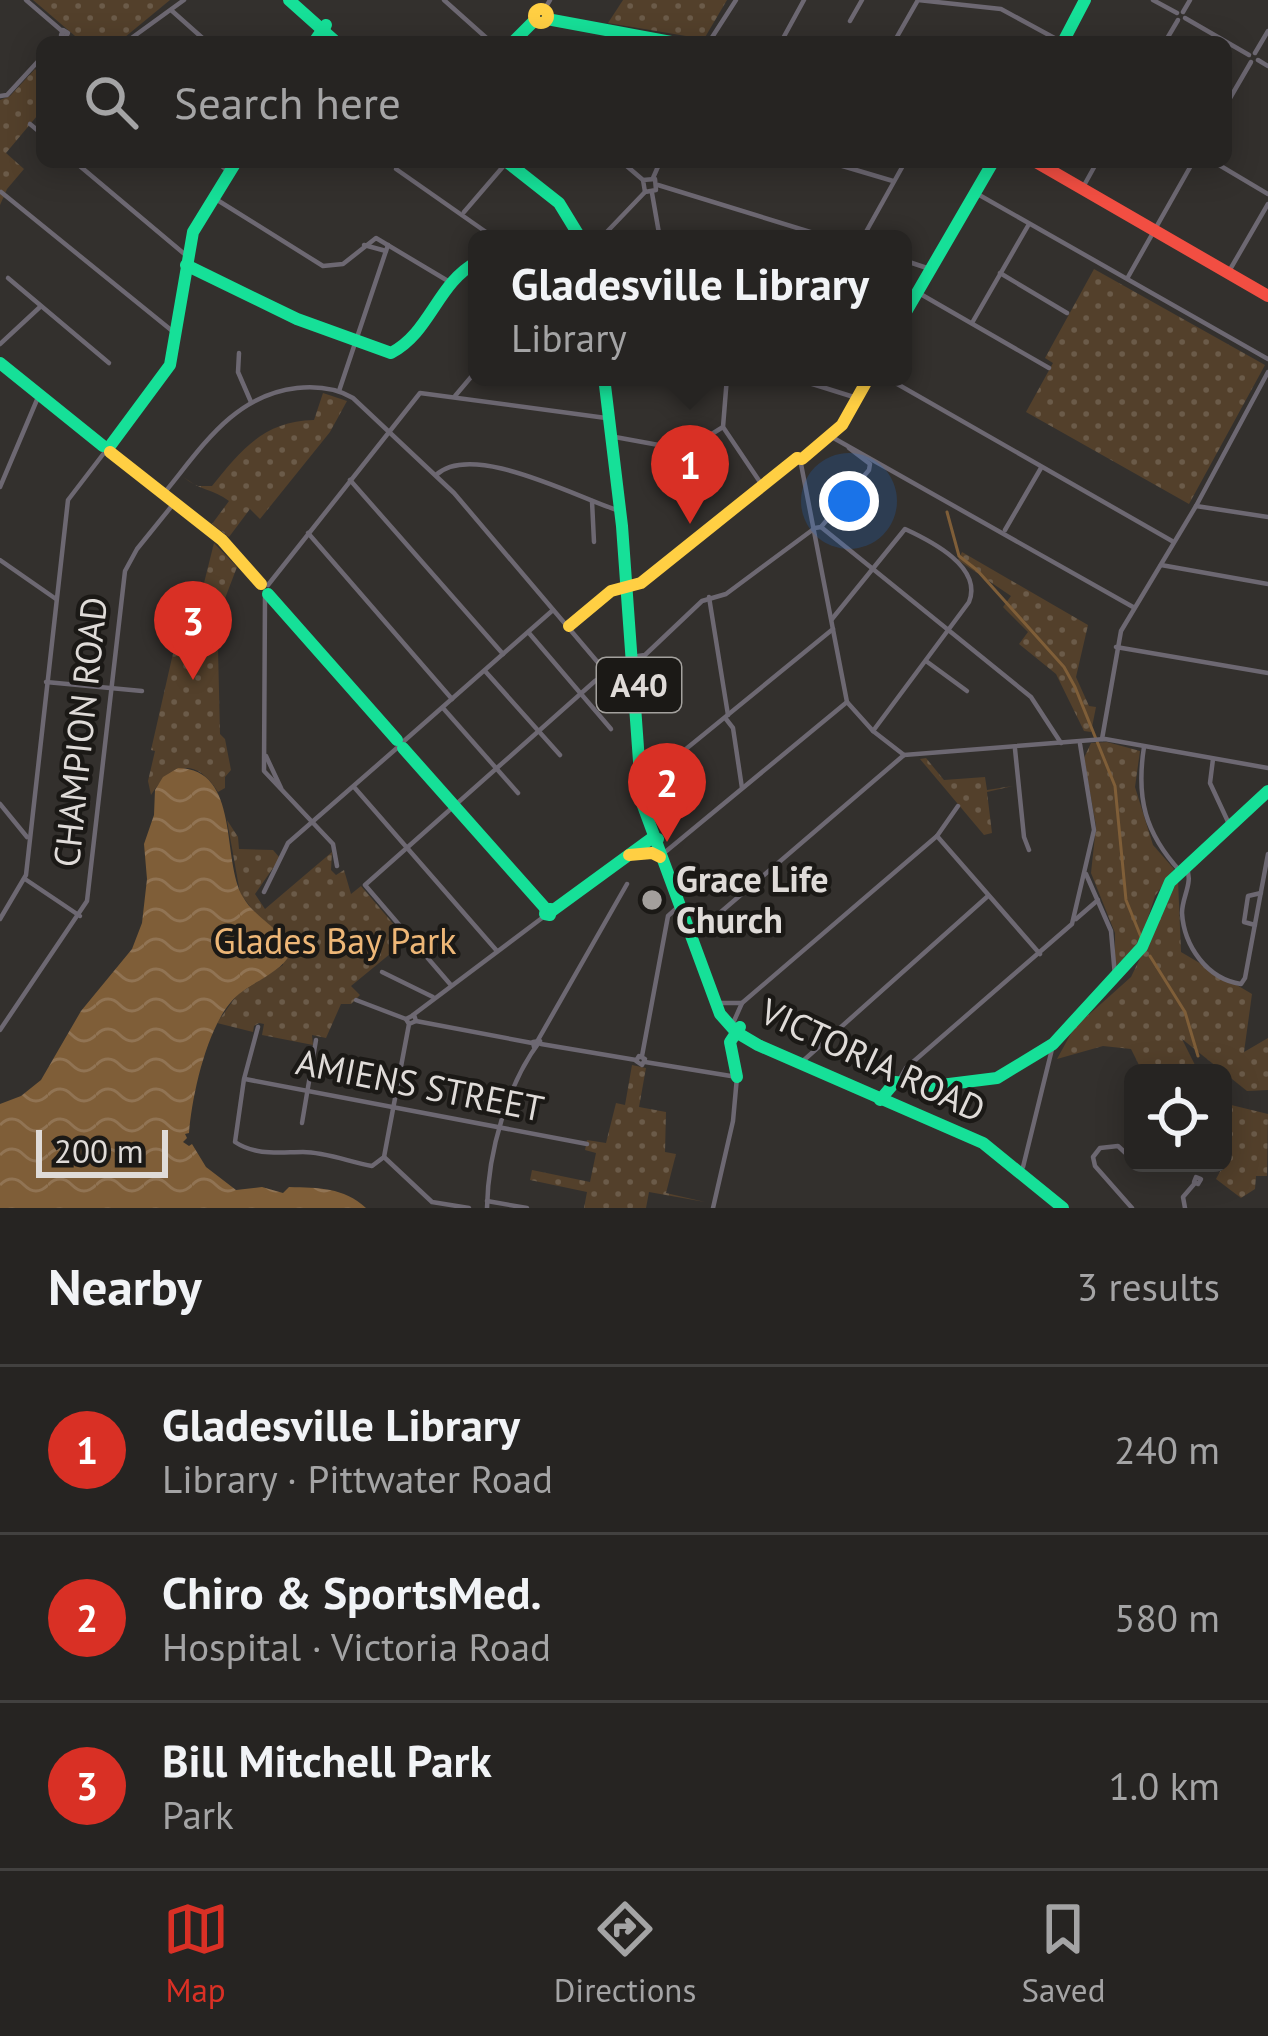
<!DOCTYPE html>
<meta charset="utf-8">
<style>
body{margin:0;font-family:"PT Sans",sans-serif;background:#2e2c2a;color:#f1f3f6}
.controls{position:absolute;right:36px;bottom:36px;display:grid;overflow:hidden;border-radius:18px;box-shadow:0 6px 30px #0003}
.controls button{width:108px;height:108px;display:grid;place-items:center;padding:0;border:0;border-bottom:3px solid #424140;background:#262422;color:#f1f3f6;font:60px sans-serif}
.scale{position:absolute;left:36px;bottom:30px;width:132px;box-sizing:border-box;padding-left:12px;border:6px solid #dfdbd8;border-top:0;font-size:33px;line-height:42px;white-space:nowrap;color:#dfdbd8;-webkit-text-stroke:9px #1b1916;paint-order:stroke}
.you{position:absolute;left:849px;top:501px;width:42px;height:42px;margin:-30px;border:9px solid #fff;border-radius:50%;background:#1a73e8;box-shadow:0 0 0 18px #1a73e833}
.badge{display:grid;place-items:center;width:78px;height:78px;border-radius:50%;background:#d93025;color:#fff;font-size:39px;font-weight:700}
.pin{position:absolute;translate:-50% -99px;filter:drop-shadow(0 3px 6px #0008)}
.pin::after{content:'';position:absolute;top:63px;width:42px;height:36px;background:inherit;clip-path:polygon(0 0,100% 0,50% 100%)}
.popup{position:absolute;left:468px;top:230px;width:444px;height:156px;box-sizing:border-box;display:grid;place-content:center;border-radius:18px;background:#262422;filter:drop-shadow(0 3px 9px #0005);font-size:39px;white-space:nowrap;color:#a4a4a5}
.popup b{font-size:45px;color:#f1f3f6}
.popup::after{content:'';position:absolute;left:50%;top:100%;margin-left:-24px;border:24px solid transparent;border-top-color:#262422}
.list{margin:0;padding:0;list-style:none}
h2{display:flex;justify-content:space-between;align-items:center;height:156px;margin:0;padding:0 48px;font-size:51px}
h2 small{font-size:39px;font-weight:400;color:#a4a4a5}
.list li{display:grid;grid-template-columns:78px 1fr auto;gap:36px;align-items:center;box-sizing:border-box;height:168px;padding:0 48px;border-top:3px solid #424140}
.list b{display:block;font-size:45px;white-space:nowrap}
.list p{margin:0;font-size:39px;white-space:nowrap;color:#a4a4a5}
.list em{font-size:39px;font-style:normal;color:#a4a4a5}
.icon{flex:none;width:66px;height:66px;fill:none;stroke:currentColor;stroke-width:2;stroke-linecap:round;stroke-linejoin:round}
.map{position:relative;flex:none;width:1268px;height:1208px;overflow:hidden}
.search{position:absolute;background:#262422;box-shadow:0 6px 30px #0003;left:36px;right:36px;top:36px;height:132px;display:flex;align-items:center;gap:30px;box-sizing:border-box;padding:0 42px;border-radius:18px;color:#a4a4a5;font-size:45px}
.sheet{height:660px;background:#262422}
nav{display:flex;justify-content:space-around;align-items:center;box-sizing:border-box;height:168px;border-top:3px solid #424140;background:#262422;font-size:33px;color:#a4a4a5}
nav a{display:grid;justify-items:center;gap:6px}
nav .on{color:#d93025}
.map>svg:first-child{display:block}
.park{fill:url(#park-dots)}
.water{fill:url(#water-waves)}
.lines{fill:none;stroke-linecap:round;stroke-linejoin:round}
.stream{stroke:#7f5e38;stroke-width:3}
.street{stroke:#6d6872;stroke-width:4.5}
.fast{stroke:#16e098;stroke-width:12}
.slow{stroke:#ffcf43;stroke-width:12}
.jam{stroke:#f24e42;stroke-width:12}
.poi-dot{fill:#a39f9c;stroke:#1b1916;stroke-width:4.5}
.labels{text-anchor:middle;stroke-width:9;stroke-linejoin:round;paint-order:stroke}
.shield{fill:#1b1916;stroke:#a4a19e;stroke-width:3}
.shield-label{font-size:33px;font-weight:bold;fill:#dfdbd8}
.street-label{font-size:36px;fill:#dfdbd8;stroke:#1b1916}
.poi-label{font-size:36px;font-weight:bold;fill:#dfdbd8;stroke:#1b1916;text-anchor:start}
.park-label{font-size:36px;fill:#eeb777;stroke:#1b1916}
</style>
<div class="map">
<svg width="1268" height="1208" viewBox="0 0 1268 1208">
<defs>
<pattern id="park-dots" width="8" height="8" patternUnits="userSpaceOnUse" patternTransform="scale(3)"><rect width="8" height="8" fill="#53402b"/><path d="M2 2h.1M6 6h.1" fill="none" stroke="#6b5b49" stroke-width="1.8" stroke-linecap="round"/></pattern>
<pattern id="water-waves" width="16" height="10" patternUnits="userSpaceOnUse" patternTransform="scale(3)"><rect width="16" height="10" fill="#7f5e38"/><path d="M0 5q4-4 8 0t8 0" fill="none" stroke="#917454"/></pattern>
</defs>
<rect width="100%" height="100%" fill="#33302d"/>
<g class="park">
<polygon points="33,0 170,0 119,42 82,42"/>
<polygon points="623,0 727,0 704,39 608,23"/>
<polygon points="35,69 42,75 42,110 6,153 24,169 7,189 0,205 0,100 10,96"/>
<polygon points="1094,269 1265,365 1189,504 1026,412 1053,363 1045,358"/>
<path d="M323,393L347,401L330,432L260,519L250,509L229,537L212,524L229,501C213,489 199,490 183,477L197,486H212C241,450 264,421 314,420Z"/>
<path d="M214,543L237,567L224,601H219L208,613L206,621L218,649L220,734L225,739L231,770L225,777V788L218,792C194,754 169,766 151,795L148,781L155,751L151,750L174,649L197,611Z"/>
<polygon points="962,552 1088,625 1076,677 1089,706 1096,707 1091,732 1084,731 1056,674 1019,644 1028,632 1003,607 1011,596 958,560"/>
<polygon points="1107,742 1140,751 1135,787 1153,845 1174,869 1155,896 1140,942 1115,967 1115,933 1091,873 1096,826 1084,758 1091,743"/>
<polygon points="926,758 944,780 985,777 987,790 1013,786 987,792 992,833 984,835 920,759"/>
<polygon points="227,820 238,837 239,849 273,850 280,858 255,894 265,909 332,852 331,870 336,875 344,870 351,894 361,886 407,940 351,986 360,995 351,1004 341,1004 326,1038 312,1035 313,1045 262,1035 264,1024 259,1023 254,1026 253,1032 217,1023 237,995 283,965 285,939 255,913 240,893"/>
<polygon points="1178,880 1181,952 1252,994 1244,1052 1268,1038 1268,1090 1247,1091 1182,1039 1199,1073 1143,1073 1131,1049 1103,1046 1057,1059 1074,1028 1131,977"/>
<polygon points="632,1065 646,1068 639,1107 666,1112 665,1152 676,1154 666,1193 705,1202 649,1192 646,1208 584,1208 587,1192 530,1180 532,1170 590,1182 596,1153 585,1150 587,1140 606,1143 616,1103 625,1105"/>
<polygon points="1223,1103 1268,1114 1267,1176 1256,1176 1255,1189 1241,1198 1216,1179 1223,1166"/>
</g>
<path class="water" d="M178,768C241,769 221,860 243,897C255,919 285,929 290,954C281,972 255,981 239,994C208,1019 192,1095 189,1133L185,1134L187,1138L183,1142L189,1146L192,1144L206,1167L236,1190L262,1187L283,1193L289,1187C319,1188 343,1187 366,1208H0V1104L21,1096L41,1080L81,1011L132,949L142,923L147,879L144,844L154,815L155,790L163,777Z"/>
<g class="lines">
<g class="stream">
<polyline points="947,512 959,556 977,570 1064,667 1075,687 1115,786 1126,900 1141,937"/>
<polyline points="1150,956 1185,1012 1198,1056"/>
</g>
<g class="street">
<polyline points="26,0 62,31"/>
<polyline points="444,0 491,42"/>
<polyline points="918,0 1001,9 1060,41"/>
<polyline points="1153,0 1177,13"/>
<polyline points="171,10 207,42"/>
<polyline points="544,10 550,0"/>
<polyline points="1183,12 1190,0"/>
<polyline points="1185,18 1249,55"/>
<polyline points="850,21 862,0"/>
<polygon points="63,30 68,33 66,37 61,35"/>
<polyline points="126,42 184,0"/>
<polyline points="709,42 736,0"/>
<polyline points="781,42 804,0"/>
<polyline points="894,42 918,0"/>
<polyline points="1165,42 1178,20"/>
<polyline points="1255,53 1268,31"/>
<polyline points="1258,60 1268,66"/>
<polyline points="0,96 7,95 42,57"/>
<polyline points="1226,105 1251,62"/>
<polyline points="30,124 42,134"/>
<polyline points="75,162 188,257"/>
<polyline points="217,162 229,172"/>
<polyline points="622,162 643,180 645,192 656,190 655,179 643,180"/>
<polyline points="829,162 893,181"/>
<polyline points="1214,162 1268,194"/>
<polyline points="396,169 496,239"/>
<polyline points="653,178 660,162"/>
<polyline points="658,185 833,239"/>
<polyline points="1082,189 1097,162"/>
<polyline points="1,192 176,334"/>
<polyline points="974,192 1268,359"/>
<polyline points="652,193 660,239"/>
<polyline points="214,198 323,266 343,264 376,238 448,281"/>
<polyline points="464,212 507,162"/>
<polyline points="600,239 645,192"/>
<polyline points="862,239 905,162"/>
<polyline points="364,245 386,251"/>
<polyline points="903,260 930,269"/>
<polyline points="1000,273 1067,313"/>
<polyline points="1228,273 1268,204"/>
<polyline points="1128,277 1193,162"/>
<polyline points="8,278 109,363"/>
<polyline points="917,292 1049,368"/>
<polyline points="972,323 1029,224"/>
<polyline points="0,344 40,307"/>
<polyline points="239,353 238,372 251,402"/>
<polyline points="727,377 723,427 762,485"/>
<polyline points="790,377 857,398"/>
<polyline points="885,377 1172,541"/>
<polyline points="339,391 388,245"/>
<polyline points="455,396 477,370"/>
<polyline points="830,436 1133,607"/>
<polyline points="615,437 686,450 723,427"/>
<polyline points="801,464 847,702 873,731 904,755"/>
<path d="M436,475C472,441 576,497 617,510"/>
<polyline points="350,480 503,654"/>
<polyline points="0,487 39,395"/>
<path d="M165,492C202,447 234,395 297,388C317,386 336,388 353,398L454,493L606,672"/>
<polyline points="592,501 594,542"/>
<polyline points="1196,506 1268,517"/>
<polyline points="821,527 1031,697 1061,743"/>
<polyline points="1005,530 1041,468"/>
<polyline points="308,533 452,699"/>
<polyline points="0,560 56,599"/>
<polyline points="1161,565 1268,584"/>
<polyline points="268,585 420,393 606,418"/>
<polyline points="265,595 264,771 333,844 337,866"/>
<polyline points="709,597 728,715"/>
<path d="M832,619L905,529C931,541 983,567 969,602L873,731"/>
<polyline points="529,633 611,729"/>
<polyline points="1116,647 1268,673"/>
<polyline points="638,656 645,655 702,601 726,594 815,528 821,527 869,470 870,464 849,448"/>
<polyline points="926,661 967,691"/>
<polyline points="485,671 560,755"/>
<polyline points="46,682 142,691"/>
<polyline points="443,708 518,793"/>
<polyline points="726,719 733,728 742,788"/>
<polyline points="1102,739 1121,631 1196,506 1268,372"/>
<polyline points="404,741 553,610"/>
<path d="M1144,747C1136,798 1145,833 1180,871"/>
<polyline points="1015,749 1024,837 1029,850"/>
<polyline points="266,756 281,788"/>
<polyline points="1213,759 1210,783 1230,826"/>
<polyline points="643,784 833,629"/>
<polyline points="354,787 497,951"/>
<polyline points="0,804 27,837"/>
<polyline points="937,836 1040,954"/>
<polyline points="664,853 847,702"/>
<path d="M1186,866C1194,883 1182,896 1182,913C1184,946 1207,979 1241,984L1245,978L1268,854"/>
<polyline points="1086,874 1111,931 1115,976"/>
<polyline points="25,879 80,916"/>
<polyline points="264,892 288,843 397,748"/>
<polyline points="0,919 26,875 68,500 104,453"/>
<polyline points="1076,919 1098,900"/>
<polyline points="1255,925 1244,922 1248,896 1261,893"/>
<polyline points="694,935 904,755 1105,739 1268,768"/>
<polyline points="382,972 433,997"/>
<polyline points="450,984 365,885 595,681 617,668 632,669"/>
<polyline points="356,1000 406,1019"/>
<polyline points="721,1003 742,1003"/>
<polyline points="413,1015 546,915"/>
<polyline points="416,1021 532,1043"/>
<polyline points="734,1021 742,1003 937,836 958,806"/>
<path d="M258,1027L244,1079L235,1142C256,1156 280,1152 303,1152C325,1152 350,1162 372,1166L384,1157L409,1024L416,1021L414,1015L406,1019L409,1024"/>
<polyline points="0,1030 87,901 125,571 137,549 175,502"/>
<polyline points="538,1040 627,884"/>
<polyline points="541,1044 636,1060"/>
<polygon points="639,1056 645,1059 642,1065 636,1061"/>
<polyline points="642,1056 668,916 678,907"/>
<polyline points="804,1060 988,896"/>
<polyline points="645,1062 737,1077 733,1121 713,1208"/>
<polyline points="245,1079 587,1144"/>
<polyline points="898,1082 906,1068 1072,924 1094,830 1080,744"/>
<polyline points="302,1123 316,1040"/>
<polyline points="384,1157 432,1202 469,1208"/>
<polyline points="1023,1167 1053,1045"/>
<polygon points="1196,1177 1201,1179 1198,1184 1194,1182"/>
<polyline points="487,1201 527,1208"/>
<path d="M487,1208C488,1151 508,1083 540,1041L533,1042L534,1047"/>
<polyline points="1132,1208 1095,1166 1093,1157 1100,1148 1118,1146 1133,1160"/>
<polyline points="1185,1208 1183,1197 1195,1183"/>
</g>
<g class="fast">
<polyline points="289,0 336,42"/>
<polyline points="547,19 671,42"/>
<polyline points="314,42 326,25"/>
<polyline points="513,42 535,20"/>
<polyline points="1063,42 1085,0"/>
<polyline points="507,162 559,203 581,239"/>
<path d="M186,265L297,319L391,353C431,332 437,283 477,262"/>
<polyline points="903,317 993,162"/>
<polyline points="0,363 103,446"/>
<polyline points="604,377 622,526 642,803 720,1014 736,1032 758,1045 983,1143 1063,1208"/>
<polyline points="110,446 170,365 193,232 236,162"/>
<polyline points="268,594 397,740"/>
<polyline points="403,748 546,909"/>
<polygon points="546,909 551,909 550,915 545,914"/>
<polyline points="552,911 652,838 658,839"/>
<polyline points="737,1077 730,1042 740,1027"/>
<polyline points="880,1100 895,1082 933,1086 997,1078 1053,1044 1142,947 1170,882 1268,791"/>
</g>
<g class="slow">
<circle cx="541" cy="16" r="7"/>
<polyline points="110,452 222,540 261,584"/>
<polyline points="569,626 611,591 641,583 797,458 802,459 842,425 869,377"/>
<polyline points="629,855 652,853 660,857"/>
</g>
<polyline class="jam" points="1036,162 1268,296"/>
</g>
<circle class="poi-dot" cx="652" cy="900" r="12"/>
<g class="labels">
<rect class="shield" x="597" y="658" width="84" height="54" rx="9"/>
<g class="shield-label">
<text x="639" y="697">A40</text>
</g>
<g class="street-label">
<text transform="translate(80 732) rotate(-84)" y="13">CHAMPION ROAD</text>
<text transform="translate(873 1060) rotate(25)" y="13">VICTORIA ROAD</text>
<text transform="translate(420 1085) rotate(11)" y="13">AMIENS STREET</text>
</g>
<g class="poi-label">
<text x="676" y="892">Grace Life<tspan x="676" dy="41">Church</tspan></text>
</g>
<g class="park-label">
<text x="335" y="954">Glades Bay Park</text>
</g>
</g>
</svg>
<div class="controls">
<button><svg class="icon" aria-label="locate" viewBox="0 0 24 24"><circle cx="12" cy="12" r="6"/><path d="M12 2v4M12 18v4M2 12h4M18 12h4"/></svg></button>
</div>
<div class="scale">200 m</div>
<div class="you"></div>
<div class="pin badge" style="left:690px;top:524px">1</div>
<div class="popup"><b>Gladesville Library</b>Library</div>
<div class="pin badge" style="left:667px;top:842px">2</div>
<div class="pin badge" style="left:193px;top:680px">3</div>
<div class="search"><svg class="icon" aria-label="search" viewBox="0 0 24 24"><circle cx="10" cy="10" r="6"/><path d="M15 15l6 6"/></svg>Search here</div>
</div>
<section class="sheet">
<h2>Nearby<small>3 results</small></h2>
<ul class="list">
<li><span class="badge">1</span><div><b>Gladesville Library</b><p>Library · Pittwater Road</p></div><em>240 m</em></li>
<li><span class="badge">2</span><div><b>Chiro &amp; SportsMed.</b><p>Hospital · Victoria Road</p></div><em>580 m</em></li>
<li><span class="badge">3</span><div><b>Bill Mitchell Park</b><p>Park</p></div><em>1.0 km</em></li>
</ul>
</section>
<nav>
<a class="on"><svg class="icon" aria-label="map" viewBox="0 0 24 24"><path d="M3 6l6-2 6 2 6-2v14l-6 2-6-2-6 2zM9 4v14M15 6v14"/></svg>Map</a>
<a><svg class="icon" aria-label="directions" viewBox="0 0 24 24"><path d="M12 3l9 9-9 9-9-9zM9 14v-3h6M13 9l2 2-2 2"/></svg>Directions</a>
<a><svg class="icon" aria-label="saved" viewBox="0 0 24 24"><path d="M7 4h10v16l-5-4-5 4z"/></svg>Saved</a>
</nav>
